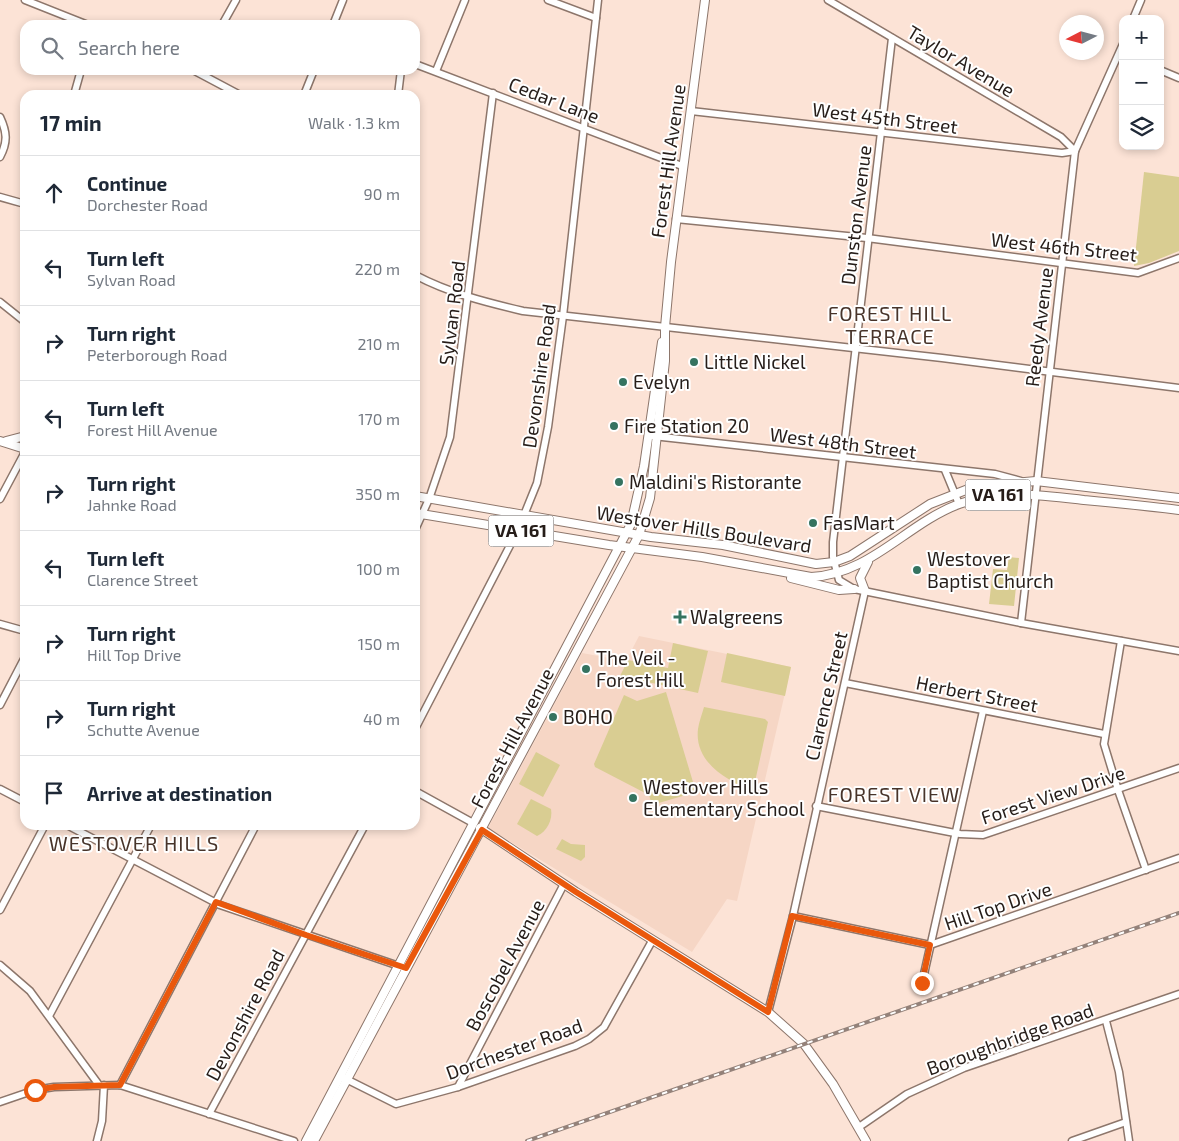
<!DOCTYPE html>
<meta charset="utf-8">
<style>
body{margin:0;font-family:"Exo 2",sans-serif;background:#f6f6f7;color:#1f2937}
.controls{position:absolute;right:15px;top:15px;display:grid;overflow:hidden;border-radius:10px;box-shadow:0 2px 8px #0003}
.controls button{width:45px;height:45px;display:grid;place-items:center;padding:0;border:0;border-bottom:1px solid #e0e1e3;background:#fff;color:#1f2937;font:25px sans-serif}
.compass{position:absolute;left:1059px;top:15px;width:45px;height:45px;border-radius:50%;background:#fff;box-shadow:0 2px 8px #0003;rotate:264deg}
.stop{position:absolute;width:15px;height:15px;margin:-11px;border:4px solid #ea580c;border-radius:50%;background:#fff}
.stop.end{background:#ea580c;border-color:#fff;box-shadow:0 1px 5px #0008}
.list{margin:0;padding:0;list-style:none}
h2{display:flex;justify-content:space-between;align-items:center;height:65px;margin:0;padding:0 20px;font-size:21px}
h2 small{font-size:16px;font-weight:400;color:#747a83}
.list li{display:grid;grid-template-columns:32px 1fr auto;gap:15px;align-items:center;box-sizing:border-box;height:75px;padding:0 20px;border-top:1px solid #e0e1e3}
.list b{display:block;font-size:19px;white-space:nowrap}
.list p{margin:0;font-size:16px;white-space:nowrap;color:#747a83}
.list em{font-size:16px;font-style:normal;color:#747a83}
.icon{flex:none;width:28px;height:28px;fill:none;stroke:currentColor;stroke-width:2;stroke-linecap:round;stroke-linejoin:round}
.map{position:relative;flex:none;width:1179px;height:1141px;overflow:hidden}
.search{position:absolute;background:#fff;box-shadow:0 2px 8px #0003;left:20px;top:20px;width:400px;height:55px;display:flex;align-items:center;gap:12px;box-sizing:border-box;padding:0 18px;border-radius:15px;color:#747a83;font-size:19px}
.panel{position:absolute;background:#fff;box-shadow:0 2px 8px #0003;left:20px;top:90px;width:400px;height:740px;border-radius:15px}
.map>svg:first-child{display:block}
.built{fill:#f6d6c5}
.green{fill:#d9cd92}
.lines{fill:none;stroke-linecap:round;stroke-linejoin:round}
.minor-casing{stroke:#8d766b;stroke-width:9}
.major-casing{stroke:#8d766b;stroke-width:10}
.minor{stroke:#fff;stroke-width:6}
.major{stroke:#fff;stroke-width:8}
.rail-casing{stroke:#94827a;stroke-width:4}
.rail{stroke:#fff;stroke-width:2;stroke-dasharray:5.5;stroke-linecap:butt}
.route{stroke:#ea580c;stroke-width:6}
.poi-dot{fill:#357360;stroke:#fff;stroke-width:2}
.labels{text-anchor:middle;stroke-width:4;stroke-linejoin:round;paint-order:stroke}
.shield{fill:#fff;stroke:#67615e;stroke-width:1}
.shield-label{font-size:18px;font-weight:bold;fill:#261d19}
.street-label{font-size:19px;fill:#261d19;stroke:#fff}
.poi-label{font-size:19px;fill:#261d19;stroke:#fff;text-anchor:start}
.neighbourhood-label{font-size:20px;letter-spacing:1px;fill:#48342a;stroke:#fff}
</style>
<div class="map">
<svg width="1179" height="1141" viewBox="0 0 1179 1141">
<rect width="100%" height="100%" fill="#fce3d6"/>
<polygon class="built" points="639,636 791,667 737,901 727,899 692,952 488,828 582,653 626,661"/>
<g class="green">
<polygon points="1144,172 1179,177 1179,251 1149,263 1134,266"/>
<polygon points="1009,557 1019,558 1014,606 989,604 993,569 1007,570"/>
<polygon points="673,643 708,651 698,693 620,676 628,660 668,668"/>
<polygon points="727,653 791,667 785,696 721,682"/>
<polygon points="666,692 696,792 652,805 649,795 595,767 594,764 624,695 637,701"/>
<path d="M704,707L765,719L768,722L753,791C727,781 694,762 698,729C699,722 702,714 704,707Z"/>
<polygon points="536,752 560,765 543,797 519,784"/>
<path d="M531,799L551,809C553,819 547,832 537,836L517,824Z"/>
<polygon points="562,839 571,844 585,845 585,857 581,861 556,849"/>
</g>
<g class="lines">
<g class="minor-casing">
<g id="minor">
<polyline points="25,0 88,25"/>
<polyline points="548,0 596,18"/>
<polyline points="828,0 1061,137 1075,151"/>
<polyline points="1133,19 1141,0"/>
<polyline points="222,25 236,0"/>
<polyline points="333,25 343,0"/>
<polyline points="892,38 833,542 833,557 839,580 854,589 1021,623 1179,651"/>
<polyline points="415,64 682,166"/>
<polyline points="193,70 240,95"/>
<polyline points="1160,70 1179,78"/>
<polyline points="436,71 465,0"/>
<polyline points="74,95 81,70"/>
<polyline points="304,95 314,70"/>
<polyline points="398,95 401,70"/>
<polyline points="691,111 1062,153 1075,151"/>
<path d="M0,117C7,132 8,142 0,157"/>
<polyline points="0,197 25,204"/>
<polyline points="676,219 867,238 1138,273 1179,258"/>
<path d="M415,275C449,293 485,302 523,311L942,358L1179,388"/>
<polyline points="0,302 25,322"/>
<polyline points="653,436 995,474 1021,481"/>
<polyline points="945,470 959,504"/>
<polyline points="0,499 25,452"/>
<polyline points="415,530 429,499 450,437 493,93"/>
<polyline points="1021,623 1075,151 1123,44"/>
<polyline points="0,624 25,631"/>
<polyline points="1121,641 1104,744 1118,790 1146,870"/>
<polyline points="845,683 1104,734"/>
<polyline points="0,705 25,657"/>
<polyline points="415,729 518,530 537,483 548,427 563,316 598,0"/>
<polyline points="0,789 25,802"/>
<polyline points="415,791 473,823"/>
<polyline points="816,806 960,834 983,835 1179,768"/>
<polyline points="67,825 220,905 402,967"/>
<polyline points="0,910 45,825"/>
<polyline points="793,916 930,945 1179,858"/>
<polyline points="0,965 30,991 99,1085"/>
<polyline points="922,983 983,711"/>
<polyline points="768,1012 793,916 865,591"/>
<polyline points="49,1016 151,825"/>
<polyline points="1106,1021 1119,1072 1129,1141"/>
<polyline points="344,1078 396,1104 458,1087 575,1046 589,1039 604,1027 652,941"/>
<polyline points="120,1085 256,825"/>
<polyline points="458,1087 564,884"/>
<polyline points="0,1102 35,1090 54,1087 120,1085 294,1141"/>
<polyline points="209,1114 365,825"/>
<polyline points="859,1127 907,1094 964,1068 1179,994"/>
<polyline points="97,1141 102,1121 104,1085"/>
<polyline points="1072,1141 1126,1122"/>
</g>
</g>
<g class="major-casing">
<g id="major">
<polyline points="0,441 25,449"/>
<polyline points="6,441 25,436"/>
<polyline points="415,496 651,537 723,545 816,564 834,562 850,556 930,504 976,486 1036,481 1179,498"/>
<path d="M415,513L609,545L702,557L811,577C871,574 906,524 959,504C1000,489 1042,495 1084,500C1116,503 1147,506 1179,510"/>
<polyline points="791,578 839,590 854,589"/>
<polyline points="865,591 860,578 868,562"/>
<polyline points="480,828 576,892 768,1012 804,1044 833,1084 866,1141"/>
<polyline points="306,1141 631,524 644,466 662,342"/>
<polyline points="314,1141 639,535 650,498 665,361 665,327 671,262 705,0"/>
</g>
</g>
<use href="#minor" class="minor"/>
<use href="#major" class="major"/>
<g class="rail-casing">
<polyline id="rail" points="527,1141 1179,913"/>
</g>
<use href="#rail" class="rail"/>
</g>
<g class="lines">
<polyline class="route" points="35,1090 54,1087 120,1085 216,902 306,935 406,968 482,830 576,892 768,1012 792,916 930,945 922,983"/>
</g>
<g class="poi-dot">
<circle cx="694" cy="362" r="5"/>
<circle cx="623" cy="382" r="5"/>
<circle cx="614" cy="426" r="5"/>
<circle cx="619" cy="482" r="5"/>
<circle cx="813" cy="523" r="5"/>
<circle cx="917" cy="570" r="5"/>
<path d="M677.5 609.5h5v5h5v5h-5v5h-5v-5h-5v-5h5z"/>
<circle cx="586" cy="669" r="5"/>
<circle cx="553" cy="717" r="5"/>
<circle cx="633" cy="798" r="5"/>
</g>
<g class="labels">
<g class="shield">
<rect x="965.5" y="479.5" width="65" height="31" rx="4"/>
<rect x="488.5" y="515.5" width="65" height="31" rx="4"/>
</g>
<g class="shield-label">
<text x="998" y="501">VA 161</text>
<text x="521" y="537">VA 161</text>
</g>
<g class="street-label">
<text transform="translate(961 61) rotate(31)" y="7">Taylor Avenue</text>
<text transform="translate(554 100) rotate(21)" y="7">Cedar Lane</text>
<text transform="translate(885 118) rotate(7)" y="7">West 45th Street</text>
<text transform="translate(668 161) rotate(-82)" y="7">Forest Hill Avenue</text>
<text transform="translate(856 215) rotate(-83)" y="7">Dunston Avenue</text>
<text transform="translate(1064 247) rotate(6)" y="7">West 46th Street</text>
<text transform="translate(452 313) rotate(-83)" y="7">Sylvan Road</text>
<text transform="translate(1039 327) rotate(-83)" y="7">Reedy Avenue</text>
<text transform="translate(539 376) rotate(-82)" y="7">Devonshire Road</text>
<text transform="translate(843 443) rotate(7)" y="7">West 48th Street</text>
<text transform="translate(704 529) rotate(9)" y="7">Westover Hills Boulevard</text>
<text transform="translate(977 694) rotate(11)" y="7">Herbert Street</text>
<text transform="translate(826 696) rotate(-77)" y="7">Clarence Street</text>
<text transform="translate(512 738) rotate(-62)" y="7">Forest Hill Avenue</text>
<text transform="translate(1053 795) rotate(-18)" y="7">Forest View Drive</text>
<text transform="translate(998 906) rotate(-19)" y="7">Hill Top Drive</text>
<text transform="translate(505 965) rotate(-62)" y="7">Boscobel Avenue</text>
<text transform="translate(245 1015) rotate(-62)" y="7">Devonshire Road</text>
<text transform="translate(1010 1039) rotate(-20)" y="7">Boroughbridge Road</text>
<text transform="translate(514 1049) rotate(-20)" y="7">Dorchester Road</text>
</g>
<g class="poi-label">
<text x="704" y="369">Little Nickel</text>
<text x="633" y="389">Evelyn</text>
<text x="624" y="433">Fire Station 20</text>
<text x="629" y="489">Maldini's Ristorante</text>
<text x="823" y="530">FasMart</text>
<text x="927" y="566">Westover<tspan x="927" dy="22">Baptist Church</tspan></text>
<text x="690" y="624">Walgreens</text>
<text x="596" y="665">The Veil -<tspan x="596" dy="22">Forest Hill</tspan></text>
<text x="563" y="724">BOHO</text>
<text x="643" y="794">Westover Hills<tspan x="643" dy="22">Elementary School</tspan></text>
</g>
<g class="neighbourhood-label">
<text x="890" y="321">FOREST HILL<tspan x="890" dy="23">TERRACE</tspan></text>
<text x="894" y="802">FOREST VIEW</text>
<text x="134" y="851">WESTOVER HILLS</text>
</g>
</g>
</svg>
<div class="controls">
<button>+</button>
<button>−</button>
<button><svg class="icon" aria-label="layers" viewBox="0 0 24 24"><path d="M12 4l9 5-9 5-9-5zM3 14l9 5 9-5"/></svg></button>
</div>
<svg class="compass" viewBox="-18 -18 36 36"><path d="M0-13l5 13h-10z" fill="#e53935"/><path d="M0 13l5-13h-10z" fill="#747a83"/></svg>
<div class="stop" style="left:35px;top:1090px"></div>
<div class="stop end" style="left:922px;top:983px"></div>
<div class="search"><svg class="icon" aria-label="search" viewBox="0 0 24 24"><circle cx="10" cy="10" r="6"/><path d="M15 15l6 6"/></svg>Search here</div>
<section class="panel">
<h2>17 min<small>Walk · 1.3 km</small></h2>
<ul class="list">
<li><svg class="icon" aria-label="ahead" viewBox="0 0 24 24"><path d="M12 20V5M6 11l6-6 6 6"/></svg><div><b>Continue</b><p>Dorchester Road</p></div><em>90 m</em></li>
<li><svg class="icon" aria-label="left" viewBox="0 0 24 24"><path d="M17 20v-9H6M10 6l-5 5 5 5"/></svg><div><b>Turn left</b><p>Sylvan Road</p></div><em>220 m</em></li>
<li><svg class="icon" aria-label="right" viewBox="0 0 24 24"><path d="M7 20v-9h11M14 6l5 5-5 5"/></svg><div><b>Turn right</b><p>Peterborough Road</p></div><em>210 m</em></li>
<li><svg class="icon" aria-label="left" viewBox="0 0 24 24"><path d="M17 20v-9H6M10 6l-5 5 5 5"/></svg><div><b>Turn left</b><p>Forest Hill Avenue</p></div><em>170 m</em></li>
<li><svg class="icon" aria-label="right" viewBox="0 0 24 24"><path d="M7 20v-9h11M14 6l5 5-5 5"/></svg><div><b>Turn right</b><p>Jahnke Road</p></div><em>350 m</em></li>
<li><svg class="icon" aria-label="left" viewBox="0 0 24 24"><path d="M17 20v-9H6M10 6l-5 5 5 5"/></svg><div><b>Turn left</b><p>Clarence Street</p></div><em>100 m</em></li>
<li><svg class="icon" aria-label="right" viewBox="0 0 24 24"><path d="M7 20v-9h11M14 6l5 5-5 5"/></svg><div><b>Turn right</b><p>Hill Top Drive</p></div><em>150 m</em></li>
<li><svg class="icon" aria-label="right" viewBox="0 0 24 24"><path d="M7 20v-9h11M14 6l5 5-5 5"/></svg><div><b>Turn right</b><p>Schutte Avenue</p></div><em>40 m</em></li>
<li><svg class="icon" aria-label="arrive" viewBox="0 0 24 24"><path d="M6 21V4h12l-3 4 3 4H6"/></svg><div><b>Arrive at destination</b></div></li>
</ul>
</section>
</div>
